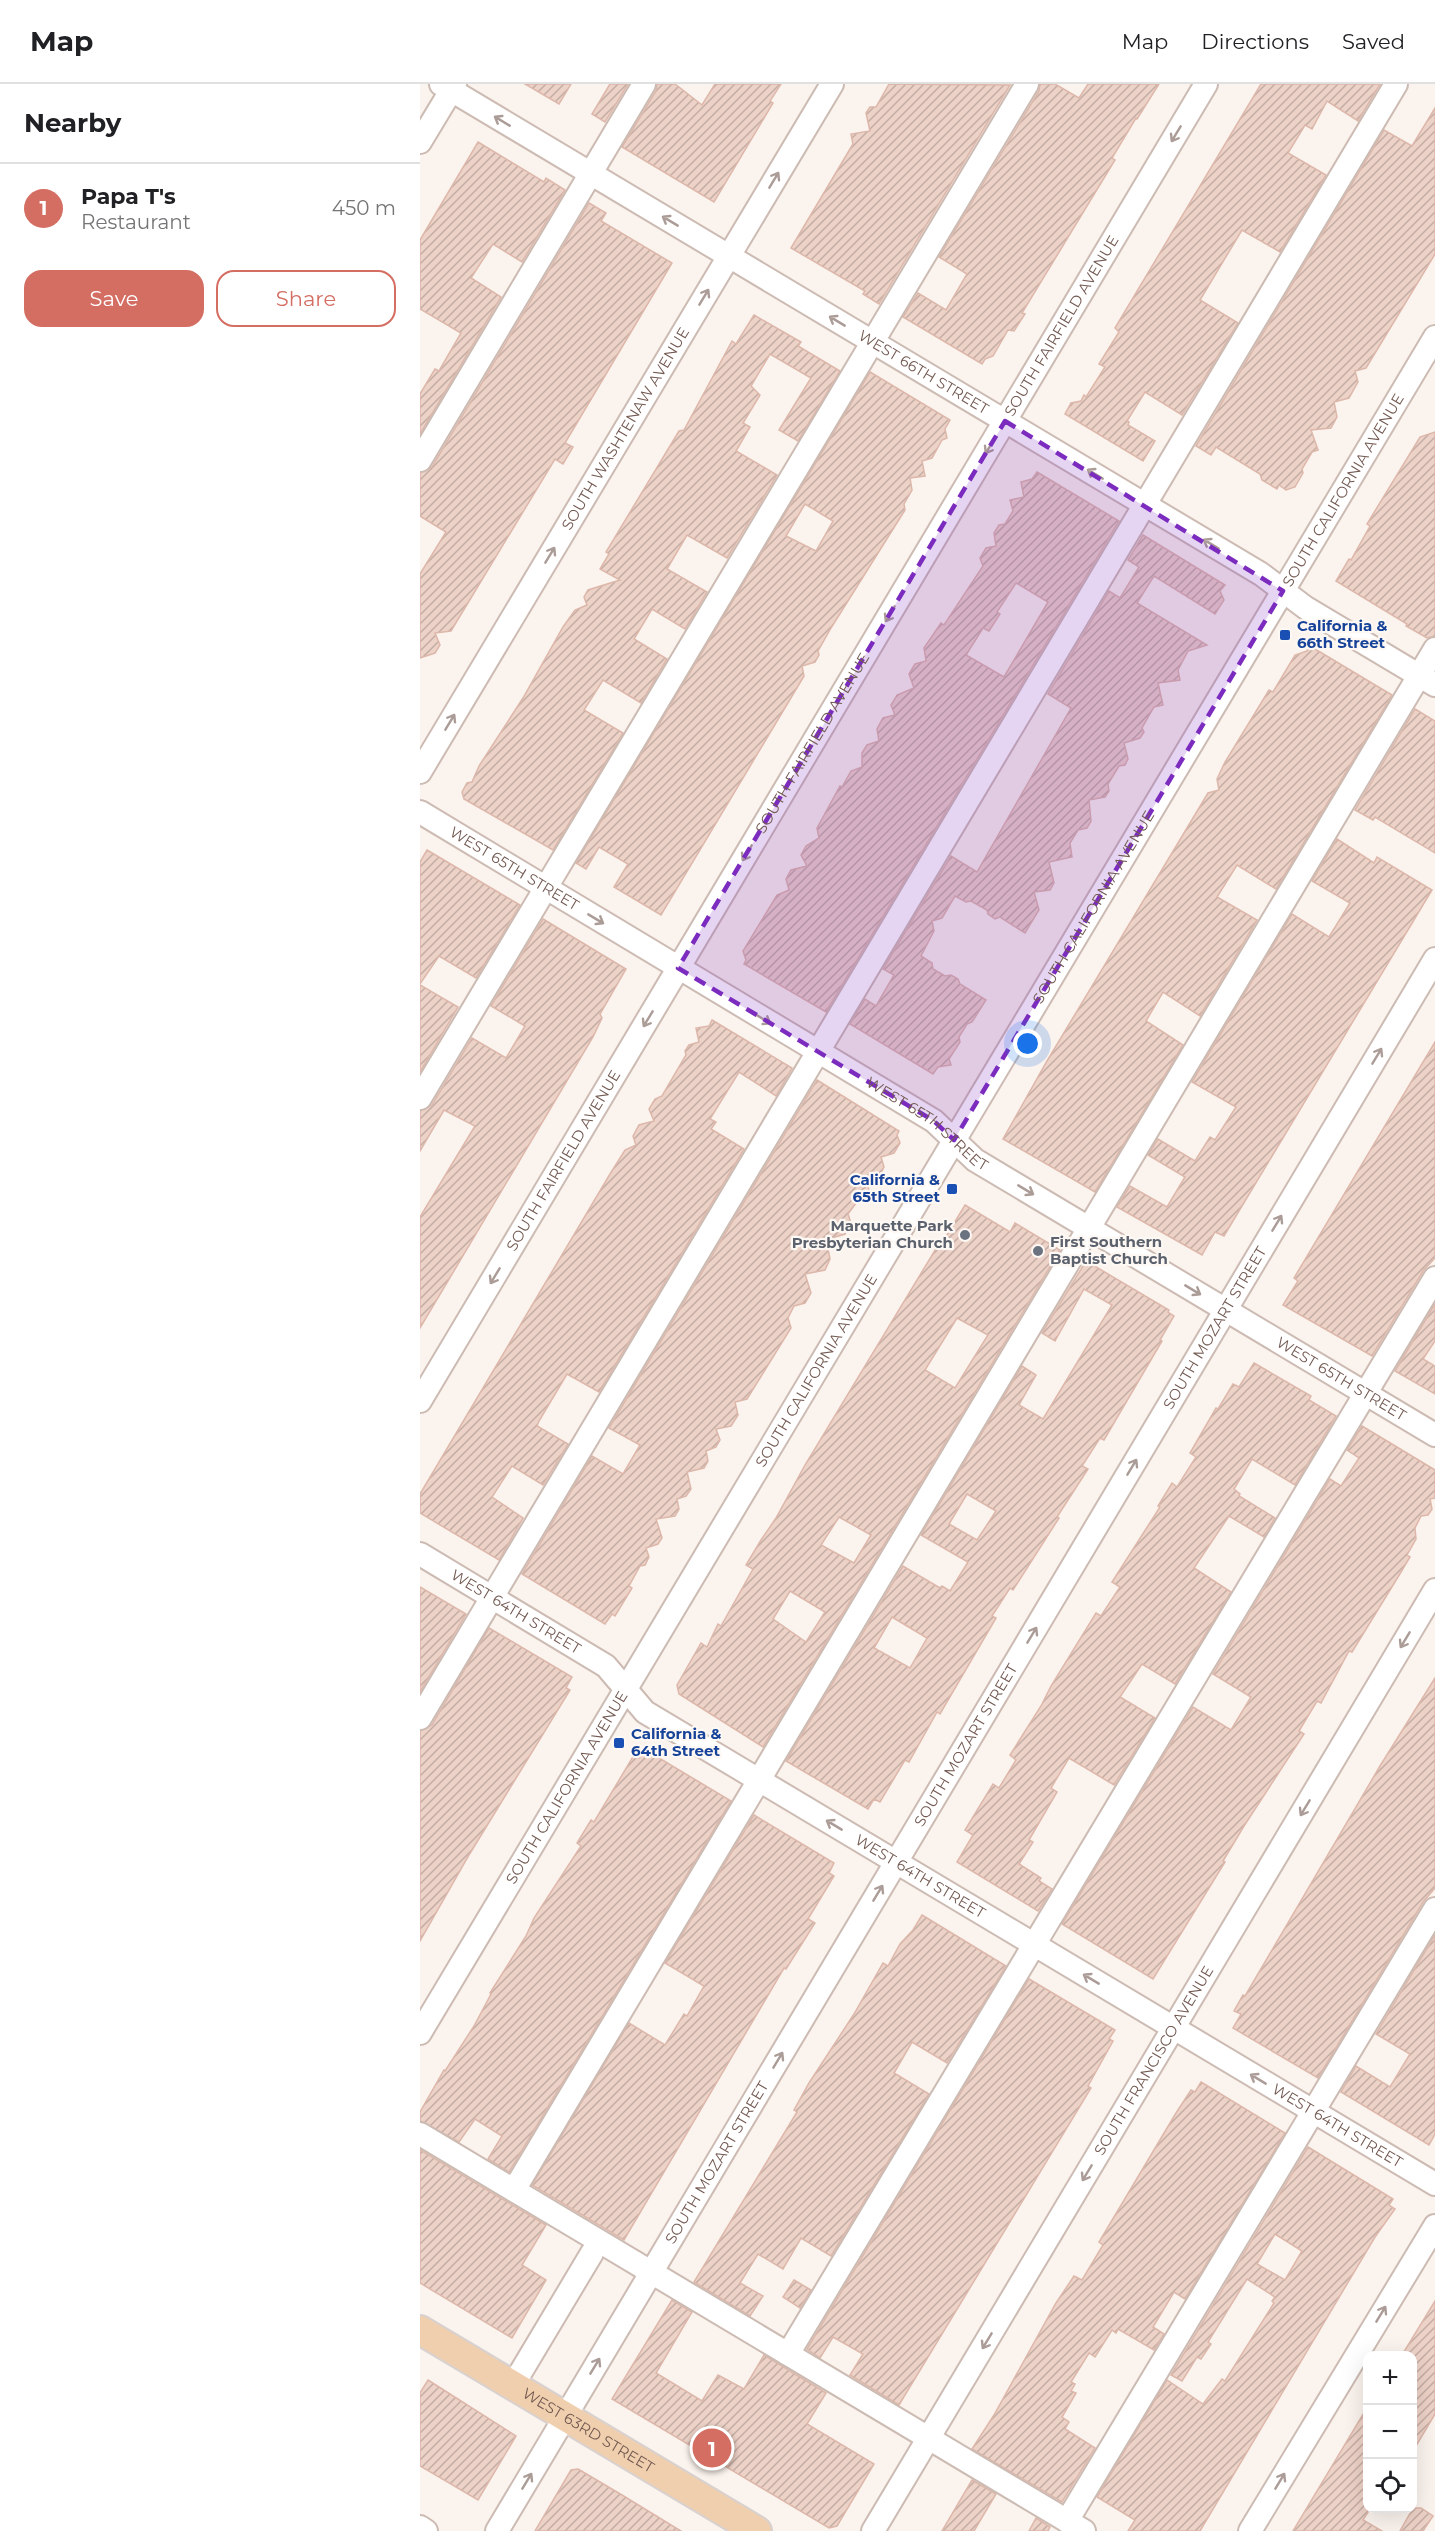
<!DOCTYPE html>
<meta charset="utf-8">
<style>
body{margin:0;font-family:Montserrat,sans-serif;background:#f2f2f2;color:#202124}
.controls{position:absolute;right:18px;bottom:18px;display:grid;overflow:hidden;border-radius:12px;box-shadow:0 6px 24px #0002}
.controls button{width:54px;height:54px;display:grid;place-items:center;padding:0;border:0;border-bottom:2px solid #e0e0e0;background:#fff;color:#202124;font:30px sans-serif}
.you{position:absolute;left:608px;top:960px;width:21px;height:21px;margin:-15px;border:4px solid #fff;border-radius:50%;background:#1a73e8;box-shadow:0 0 0 9px #1a73e833}
.badge{display:grid;place-items:center;width:39px;height:39px;border-radius:50%;background:#d46d62;color:#fff;font-size:20px;font-weight:700}
.pin{position:absolute;translate:-50% -50%;border:3px solid #fff;box-shadow:0 2px 6px #0006}
.list{margin:0;padding:0;list-style:none}
h2{display:flex;justify-content:space-between;align-items:center;height:78px;margin:0;padding:0 24px;font-size:26px}
h2 small{font-size:20px;font-weight:400;color:#757577}
.list li{display:grid;grid-template-columns:39px 1fr auto;gap:18px;align-items:center;box-sizing:border-box;height:90px;padding:0 24px;border-top:2px solid #e0e0e0}
.list b{display:block;font-size:22px;white-space:nowrap}
.list p{margin:0;font-size:20px;white-space:nowrap;color:#757577}
.list em{font-size:20px;font-style:normal;color:#757577}
.actions{display:flex;gap:12px;padding:18px 24px}
.actions a{flex:1;padding:14px 0;border:2px solid #d46d62;border-radius:18px;text-align:center;font-size:21px;color:#d46d62}
.actions .main{background:#d46d62;color:#fff}
.icon{flex:none;width:33px;height:33px;fill:none;stroke:currentColor;stroke-width:2;stroke-linecap:round;stroke-linejoin:round}
.map{position:relative;flex:none;width:1015px;height:2447px;overflow:hidden}
header{display:flex;align-items:center;gap:36px;box-sizing:border-box;height:84px;padding:0 30px;background:#fff;border-bottom:2px solid #e0e0e0}
header strong{font-size:28px}
nav{display:flex;gap:33px;margin-inline-start:auto;font-size:21px}
main{display:flex}
aside{flex:1;background:#fff}
.map>svg:first-child{display:block}
.building{fill:url(#building-hatch);stroke:#ddb7aa;stroke-width:1.5;fill-rule:evenodd}
.lines{fill:none;stroke-linecap:round;stroke-linejoin:round}
.minor-casing{stroke:#ccbbb3;stroke-width:26}
.major-casing{stroke:#d8d1cf;stroke-width:32}
.minor{stroke:#fff;stroke-width:22}
.major{stroke:#f0cfae;stroke-width:28}
.oneway{stroke:#ab9c97}
.marked{fill:#7b2cbf;fill-opacity:0.2;stroke:#7b2cbf;stroke-width:4.5;stroke-dasharray:12 8;stroke-linejoin:round}
.transit-dot{fill:#1a4fb4;stroke:#fdf8f3;stroke-width:2}
.worship-dot{fill:#6b7280;stroke:#fdf8f3;stroke-width:2}
.labels{text-anchor:middle;stroke-width:4.5;stroke-linejoin:round;paint-order:stroke}
.street-label{font-size:15px;fill:#735a52;stroke:#fdf8f3}
.transit-label{font-size:15px;font-weight:bold;fill:#164399;stroke:#fdf8f3;text-anchor:start}
.worship-label{font-size:15px;font-weight:bold;fill:#5b616d;stroke:#fdf8f3;text-anchor:end}
</style>
<header>
<strong>Map</strong>
<nav><a>Map</a><a>Directions</a><a>Saved</a></nav>
</header>
<main>
<aside>
<h2>Nearby<small></small></h2>
<ul class="list">
<li><span class="badge">1</span><div><b>Papa T's</b><p>Restaurant</p></div><em>450 m</em></li>
</ul>
<div class="actions"><a class="main">Save</a><a>Share</a></div>
</aside>
<div class="map">
<svg width="1015" height="2447" viewBox="0 0 1015 2447">
<defs>
<pattern id="building-hatch" width="6" height="6" patternUnits="userSpaceOnUse" patternTransform="scale(1.5)"><rect width="6" height="6" fill="#edd2c7"/><path d="M-1 1l2-2M0 6l6-6M5 7l2-2" fill="none" stroke="#c4ada4"/></pattern>
</defs>
<rect width="100%" height="100%" fill="#fbf3ed"/>
<g class="building">
<polygon points="105,0 151,0 139,20"/>
<polygon points="190,0 208,0 185,38 172,30"/>
<polygon points="237,0 255,0 282,21 295,0 361,0 350,17 353,19 294,118 202,63 236,7"/>
<polygon points="469,0 590,1 459,220 443,210 445,207 371,164 433,60 431,50 450,47 446,29 450,23 456,23"/>
<polygon points="620,0 635,0 659,14 668,0 739,0 717,35 716,34 692,74 695,76 602,229 605,230 594,247 588,246 573,272 565,275 562,280 483,233 498,209 526,226 547,190 519,173 619,7"/>
<polygon points="841,0 960,0 938,37 907,17 892,45 885,41 868,69 906,91 860,168 822,146 780,216 818,239 762,331 725,308 707,337 709,338 708,341 735,357 723,377 645,330 651,319 661,317 664,311 666,313 685,283 679,280 699,248 695,244"/>
<polygon points="1015,24 1015,170 946,284 935,287 938,298 929,314 914,318 917,333 911,344 891,346 898,366 892,368 882,385 883,389 875,403 866,406 859,401 857,405 842,396 840,390 796,363 791,371 776,362 964,46 992,62"/>
<polygon points="58,58 124,98 126,94 145,106 102,178 73,160 51,194 81,213 0,350 0,310 15,285 19,287 41,249 0,225 0,156"/>
<polygon points="169,119 186,129 181,137 252,179 145,359 153,363 143,380 135,375 31,547 15,549 20,561 15,569 0,574 0,490 26,448 0,432 0,389 12,383"/>
<polygon points="334,231 381,258 378,262 420,287 378,357 359,346 391,294 350,270 331,302 340,311 323,339 330,343 316,367 357,391 307,474 267,451 247,485 287,508 265,545 232,525 214,555 247,575 221,619 183,596 164,626 203,649 133,766 44,715 42,708 47,699 52,698 59,682 103,614 143,543 155,526 167,521 164,513 168,506 200,496 180,485 189,470 186,468 259,347 264,346 312,257 316,260"/>
<path d="M450,288L530,336L525,345L527,354L522,356L512,374L502,377L505,392L490,394L492,406L484,420L485,426L411,544L398,567L399,571L395,578L382,582L384,592L241,831L194,803L208,780L179,763L166,785L156,779ZM385,420L413,437L396,467L366,452Z"/>
<polygon points="1015,348 1015,552 1007,554 986,542 987,540 916,497 929,475 931,476 950,442 947,440 1000,353"/>
<path d="M617,388L699,437L406,928L324,880L326,876L323,867L357,811L369,806L366,795L371,786L387,782L381,771L386,762L399,754L397,744L420,702L422,703L431,687L442,683V669L447,661L459,657L457,645L463,634L475,631L471,621L477,611L494,604L489,590L495,580L506,577L504,564L521,539L524,541L563,482L560,474L566,464L576,462L574,449L579,441L585,440L593,427L590,416L604,413L601,398L612,395ZM596,499L628,518L584,593L546,571L563,544L569,547L580,530L577,528Z"/>
<polygon points="723,451 805,501 800,507 804,516 795,530 734,492 717,519 787,561 768,567 758,586 760,596 738,599 743,621 734,623 722,644 724,648 720,654 704,659 708,675 705,681 699,682 688,700 689,707 685,713 669,716 671,737 667,744 658,746 650,759 652,773 629,778 634,799 630,806 614,808 619,826 605,849 580,833 575,835 568,830 567,826 551,817 546,818 535,812 522,834 512,837 514,847 501,872 512,879 513,885 525,892 531,891 538,895 540,900 566,916 552,938 547,940 539,953 540,958 529,975 531,981 518,983 513,990 430,940 445,915 456,922 474,891 463,885 531,772 557,788 651,624 628,610 689,507 700,514 719,483 708,476"/>
<polygon points="890,562 972,611 856,805 817,781 797,813 837,836 780,932 743,908 726,937 763,961 675,1108 583,1055 627,977 788,709 799,706 797,695 805,678 849,606 853,608 875,571 887,567"/>
<polygon points="995,625 1015,637 1015,769 955,733 953,736 935,726"/>
<polygon points="917,755 954,779 957,773 1012,806 804,1152 795,1148 782,1171 697,1123 710,1102 747,1123 765,1093 728,1071 738,1055 775,1077 790,1053 795,1056 816,1023 772,998 872,830 909,853 930,819 892,797"/>
<polygon points="7,766 100,821 56,894 19,872 0,900 0,778"/>
<polygon points="123,835 206,885 180,930 182,934 173,953 0,1244 0,1133 55,1042 24,1026 0,1067 0,1027 12,1021 52,954 86,974 95,959 105,942 71,922"/>
<polygon points="0,901 38,923 0,988"/>
<polygon points="292,936 372,984 356,1012 319,988 290,1035 296,1038 291,1045 324,1065 179,1308 147,1290 119,1337 117,1342 148,1360 123,1401 92,1382 72,1413 103,1434 79,1476 0,1429 0,1410 190,1090 205,1066 216,1061 213,1052 219,1041 234,1037 229,1025 235,1015 242,1012 266,971 265,967 269,961 279,958 276,944 289,942"/>
<polygon points="1015,958 1015,1174 1003,1187 952,1272 863,1221 878,1197 874,1194"/>
<polygon points="397,996 479,1047 477,1051 480,1059 474,1069 461,1073 464,1083 459,1093 447,1096 449,1107 443,1117 436,1119 428,1130 431,1139 425,1150 415,1153 408,1165 410,1175 405,1186 385,1190 391,1209 385,1219 374,1222 368,1234 371,1244 327,1315 315,1318 318,1331 311,1342 296,1345 300,1356 296,1363 286,1367 288,1377 284,1384 267,1388 271,1405 266,1412 257,1415 259,1425 255,1432 236,1435 242,1454 238,1460 226,1464 229,1473 225,1481 220,1482 209,1502 212,1504 195,1532 192,1530 185,1540 102,1490 172,1372 203,1390 220,1361 189,1344"/>
<path d="M545,1121L590,1148L595,1139L640,1166L343,1663L259,1610L257,1601L281,1559L287,1563L298,1540L301,1542L333,1485L326,1481L341,1456L356,1434L385,1381L520,1158L522,1159ZM537,1234L568,1251L535,1304L505,1286ZM419,1433L451,1451L434,1479L401,1461ZM370,1507L405,1528L386,1558L353,1535Z"/>
<path d="M666,1177L749,1226L748,1228L754,1232L740,1256L742,1257L684,1356L680,1354L662,1382L668,1385L637,1433L639,1434L593,1506L590,1504L572,1532L576,1534L520,1630L517,1628L489,1678L485,1676L460,1718L454,1715L448,1725L366,1677L483,1482L520,1504L522,1502L530,1507L548,1478L501,1451L602,1282L616,1291L599,1321L623,1335L692,1221L664,1205L635,1257L622,1249ZM547,1410L576,1427L557,1456L529,1440ZM472,1533L507,1554L490,1584L454,1564Z"/>
<polygon points="1015,1220 1015,1257 1003,1275 1015,1282 1015,1310 975,1287"/>
<polygon points="834,1279 891,1312 889,1316 916,1332 875,1401 832,1375 814,1405 820,1410 819,1412 855,1434 844,1453 809,1432 774,1484 811,1508 755,1600 722,1580 700,1613 735,1634 694,1701 649,1674 631,1704 637,1708 609,1756 613,1758 599,1780 621,1794 619,1797 632,1805 618,1827 537,1778 553,1751 545,1746 573,1700 579,1704 596,1676 590,1671 621,1622 631,1602 676,1529 681,1532 700,1503 692,1498 740,1423 738,1422 752,1399 757,1403 776,1373 770,1369 796,1324 798,1325 813,1300 819,1303"/>
<polygon points="942,1342 1015,1386 1015,1414 1010,1415 1012,1425 1008,1431 1001,1432 995,1444 996,1455 987,1471 990,1473 978,1493 932,1568 929,1567 901,1619 897,1617 879,1647 884,1650 824,1742 803,1777 805,1778 733,1895 642,1840 773,1623 811,1646 831,1613 793,1590 910,1395 921,1402 939,1374 927,1366"/>
<polygon points="0,1503 46,1530 0,1608"/>
<polygon points="69,1544 152,1593 146,1604 150,1606 49,1771 0,1857 0,1647 12,1641"/>
<polygon points="1015,1594 1015,1804 1003,1818 898,1994 813,1944 821,1930 814,1927 823,1911 825,1912 960,1682"/>
<polygon points="224,1665 311,1717 89,2088 68,2075 82,2052 55,2035 39,2058 0,2037 0,2028 24,1986 25,1987 54,1942 71,1910 70,1909 106,1852 114,1834 161,1762 157,1759 171,1736 174,1738 214,1671 219,1674"/>
<polygon points="334,1731 414,1779 409,1789 414,1792 388,1835 395,1839 366,1885 364,1884 204,2156 112,2101 209,1939 245,1961 264,1930 267,1932 284,1902 245,1879"/>
<polygon points="502,1831 586,1882 527,1979 492,1958 474,1989 509,2010 411,2172 381,2154 363,2185 338,2170 320,2199 343,2212 330,2232 274,2198 377,2028 374,2026 389,1999 434,1930 463,1879 468,1882 480,1860 493,1846"/>
<polygon points="1015,1851 1015,2050 1009,2061 921,2008 936,1982 970,2003 990,1970 956,1950"/>
<polygon points="609,1895 695,1946 689,1955 693,1957 668,2002 671,2004 479,2321 430,2291 443,2270 413,2253 400,2274 387,2265"/>
<polygon points="781,1998 865,2049 765,2215 754,2208 733,2243 744,2250 734,2266 698,2245 696,2249 692,2246 675,2273 669,2269 651,2298 655,2300 651,2307 656,2309 642,2333 649,2338 645,2345 675,2364 642,2418 552,2365 574,2331 636,2219 654,2192 662,2196 683,2161 679,2158 756,2029 771,2006 775,2008"/>
<path d="M888,2063L973,2115L969,2121L975,2125L955,2153L780,2447H708L715,2436L677,2413L747,2296L783,2320L802,2295L805,2297L854,2219L852,2217L855,2213L827,2195L788,2258L791,2260L781,2275L777,2273L762,2297L751,2291ZM855,2150L882,2167L865,2196L837,2180Z"/>
<polygon points="0,2066 126,2141 102,2181 126,2196 92,2254 0,2199"/>
<polygon points="374,2196 391,2206 380,2224 363,2213"/>
<polygon points="252,2216 272,2228 236,2289 282,2317 298,2291 324,2305 344,2271 406,2309 387,2340 454,2380 417,2442 409,2444 192,2315"/>
<polygon points="1015,2217 1015,2330 993,2367 993,2271 982,2271"/>
<polygon points="8,2296 96,2352 58,2416 0,2382 0,2309"/>
<polygon points="948,2322 948,2428 943,2436 962,2447 873,2447"/>
<polygon points="158,2385 202,2411 261,2447 115,2447 151,2386"/>
<polygon points="552,2396 576,2410 554,2447 522,2447"/>
<polygon points="993,2424 1001,2424 1013,2432 1003,2447 980,2447"/>
<polygon points="616,2434 630,2443 628,2447 609,2447"/>
</g>
<g class="lines">
<g class="minor-casing">
<g id="minor">
<path id="s1" d="M21,0L841,490L886,524L1015,601"/>
<polyline points="0,58 35,0"/>
<polyline points="0,376 224,0"/>
<path id="s2" d="M0,688L412,0"/>
<path id="s3" d="M0,728L514,1037L555,1076L1015,1351"/>
<polyline points="0,1014 607,0"/>
<path id="s4" d="M0,1317L786,0"/>
<path id="s5" d="M0,1470L186,1582L225,1628L1015,2100"/>
<polyline points="0,1634 976,0"/>
<path id="s6" d="M0,1949L1015,253"/>
<polyline points="0,2050 664,2447"/>
<polyline points="94,2106 1015,565"/>
<polyline points="368,2270 1015,1194"/>
<polyline points="93,2301 172,2169"/>
<polyline points="647,2437 1015,1825"/>
<polyline points="0,2443 6,2447"/>
<path id="s7" d="M77,2447L1015,875"/>
<path id="s8" d="M453,2447L1015,1506"/>
<polyline points="830,2447 1015,2142"/>
</g>
</g>
<g class="major-casing">
<g id="major">
<path id="s9" d="M0,2246L337,2447"/>
</g>
</g>
<use href="#minor" class="minor"/>
<use href="#major" class="major"/>
</g>
<defs><path id="oneway-shaft" d="M-6 0H5M1.5-3L5.5 0L1.5 3" fill="none" stroke-width="1.6" stroke-linecap="round" stroke-linejoin="round" transform="scale(1.5)"/></defs>
<g class="oneway">
<use href="#oneway-shaft" transform="translate(82 37) rotate(-149)"/>
<use href="#oneway-shaft" transform="translate(756 50) rotate(121)"/>
<use href="#oneway-shaft" transform="translate(354 96) rotate(-59)"/>
<use href="#oneway-shaft" transform="translate(250 137) rotate(-149)"/>
<use href="#oneway-shaft" transform="translate(284 213) rotate(-59)"/>
<use href="#oneway-shaft" transform="translate(417 237) rotate(-149)"/>
<use href="#oneway-shaft" transform="translate(570 362) rotate(121)"/>
<use href="#oneway-shaft" transform="translate(675 390) rotate(-149)"/>
<use href="#oneway-shaft" transform="translate(791 460) rotate(-149)"/>
<use href="#oneway-shaft" transform="translate(130 471) rotate(-59)"/>
<use href="#oneway-shaft" transform="translate(470 530) rotate(121)"/>
<use href="#oneway-shaft" transform="translate(30 638) rotate(-59)"/>
<use href="#oneway-shaft" transform="translate(327 769) rotate(121)"/>
<use href="#oneway-shaft" transform="translate(176 835) rotate(31)"/>
<use href="#oneway-shaft" transform="translate(228 935) rotate(121)"/>
<use href="#oneway-shaft" transform="translate(343 935) rotate(31)"/>
<use href="#oneway-shaft" transform="translate(957 972) rotate(-59)"/>
<use href="#oneway-shaft" transform="translate(606 1106) rotate(31)"/>
<use href="#oneway-shaft" transform="translate(857 1139) rotate(-59)"/>
<use href="#oneway-shaft" transform="translate(75 1192) rotate(121)"/>
<use href="#oneway-shaft" transform="translate(773 1206) rotate(31)"/>
<use href="#oneway-shaft" transform="translate(712 1383) rotate(-59)"/>
<use href="#oneway-shaft" transform="translate(612 1551) rotate(-59)"/>
<use href="#oneway-shaft" transform="translate(985 1556) rotate(121)"/>
<use href="#oneway-shaft" transform="translate(885 1724) rotate(121)"/>
<use href="#oneway-shaft" transform="translate(414 1741) rotate(-149)"/>
<use href="#oneway-shaft" transform="translate(458 1809) rotate(-59)"/>
<use href="#oneway-shaft" transform="translate(671 1895) rotate(-149)"/>
<use href="#oneway-shaft" transform="translate(358 1976) rotate(-59)"/>
<use href="#oneway-shaft" transform="translate(838 1995) rotate(-149)"/>
<use href="#oneway-shaft" transform="translate(667 2089) rotate(121)"/>
<use href="#oneway-shaft" transform="translate(961 2230) rotate(-59)"/>
<use href="#oneway-shaft" transform="translate(567 2257) rotate(121)"/>
<use href="#oneway-shaft" transform="translate(175 2282) rotate(-59)"/>
<use href="#oneway-shaft" transform="translate(107 2397) rotate(-59)"/>
<use href="#oneway-shaft" transform="translate(860 2397) rotate(-59)"/>
</g>
<path class="marked" d="M585,337L863,507L534,1056L514,1037L258,884Z"/>
<g class="transit-dot">
<rect x="859" y="545" width="12" height="12" rx="3"/>
<rect x="526" y="1099" width="12" height="12" rx="3"/>
<rect x="193" y="1653" width="12" height="12" rx="3"/>
</g>
<g class="worship-dot">
<circle cx="545" cy="1151" r="6"/>
<circle cx="618" cy="1167" r="6"/>
</g>
<g class="labels">
<g class="street-label">
<text dy="5" stroke="none"><textPath href="#s4" startOffset="1252">SOUTH FAIRFIELD AVENUE</textPath></text>
<text dy="5" stroke="none"><textPath href="#s1" startOffset="562">WEST 66TH STREET</textPath></text>
<text dy="5" stroke="none"><textPath href="#s2" startOffset="400">SOUTH WASHTENAW AVENUE</textPath></text>
<text dy="5" stroke="none"><textPath href="#s6" startOffset="1798">SOUTH CALIFORNIA AVENUE</textPath></text>
<text dy="5" stroke="none"><textPath href="#s4" startOffset="766">SOUTH FAIRFIELD AVENUE</textPath></text>
<text dy="5" stroke="none"><textPath href="#s3" startOffset="110">WEST 65TH STREET</textPath></text>
<text dy="5" stroke="none"><textPath href="#s6" startOffset="1312">SOUTH CALIFORNIA AVENUE</textPath></text>
<text dy="5" stroke="none"><textPath href="#s3" startOffset="596">WEST 65TH STREET</textPath></text>
<text dy="5" stroke="none"><textPath href="#s4" startOffset="280">SOUTH FAIRFIELD AVENUE</textPath></text>
<text dy="5" stroke="none"><textPath href="#s7" startOffset="1401">SOUTH MOZART STREET</textPath></text>
<text dy="5" stroke="none"><textPath href="#s6" startOffset="772">SOUTH CALIFORNIA AVENUE</textPath></text>
<text dy="5" stroke="none"><textPath href="#s3" startOffset="1083">WEST 65TH STREET</textPath></text>
<text dy="5" stroke="none"><textPath href="#s5" startOffset="112">WEST 64TH STREET</textPath></text>
<text dy="5" stroke="none"><textPath href="#s7" startOffset="915">SOUTH MOZART STREET</textPath></text>
<text dy="5" stroke="none"><textPath href="#s6" startOffset="286">SOUTH CALIFORNIA AVENUE</textPath></text>
<text dy="5" stroke="none"><textPath href="#s5" startOffset="598">WEST 64TH STREET</textPath></text>
<text dy="5" stroke="none"><textPath href="#s8" startOffset="548">SOUTH FRANCISCO AVENUE</textPath></text>
<text dy="5" stroke="none"><textPath href="#s5" startOffset="1084">WEST 64TH STREET</textPath></text>
<text dy="5" stroke="none"><textPath href="#s7" startOffset="429">SOUTH MOZART STREET</textPath></text>
<text dy="5" stroke="none"><textPath href="#s9" startOffset="196">WEST 63RD STREET</textPath></text>
</g>
<g class="transit-label">
<text x="877" y="547">California &amp;<tspan x="877" dy="17">66th Street</tspan></text>
<text x="520" y="1101" text-anchor="end">California &amp;<tspan x="520" dy="17">65th Street</tspan></text>
<text x="211" y="1655">California &amp;<tspan x="211" dy="17">64th Street</tspan></text>
</g>
<g class="worship-label">
<text x="533" y="1147">Marquette Park<tspan x="533" dy="17">Presbyterian Church</tspan></text>
<text x="630" y="1163" text-anchor="start">First Southern<tspan x="630" dy="17">Baptist Church</tspan></text>
</g>
</g>
</svg>
<div class="controls">
<button>+</button>
<button>−</button>
<button><svg class="icon" aria-label="locate" viewBox="0 0 24 24"><circle cx="12" cy="12" r="6"/><path d="M12 2v4M12 18v4M2 12h4M18 12h4"/></svg></button>
</div>
<div class="you"></div>
<div class="pin badge" style="left:292px;top:2364px">1</div>
</div>
</main>
